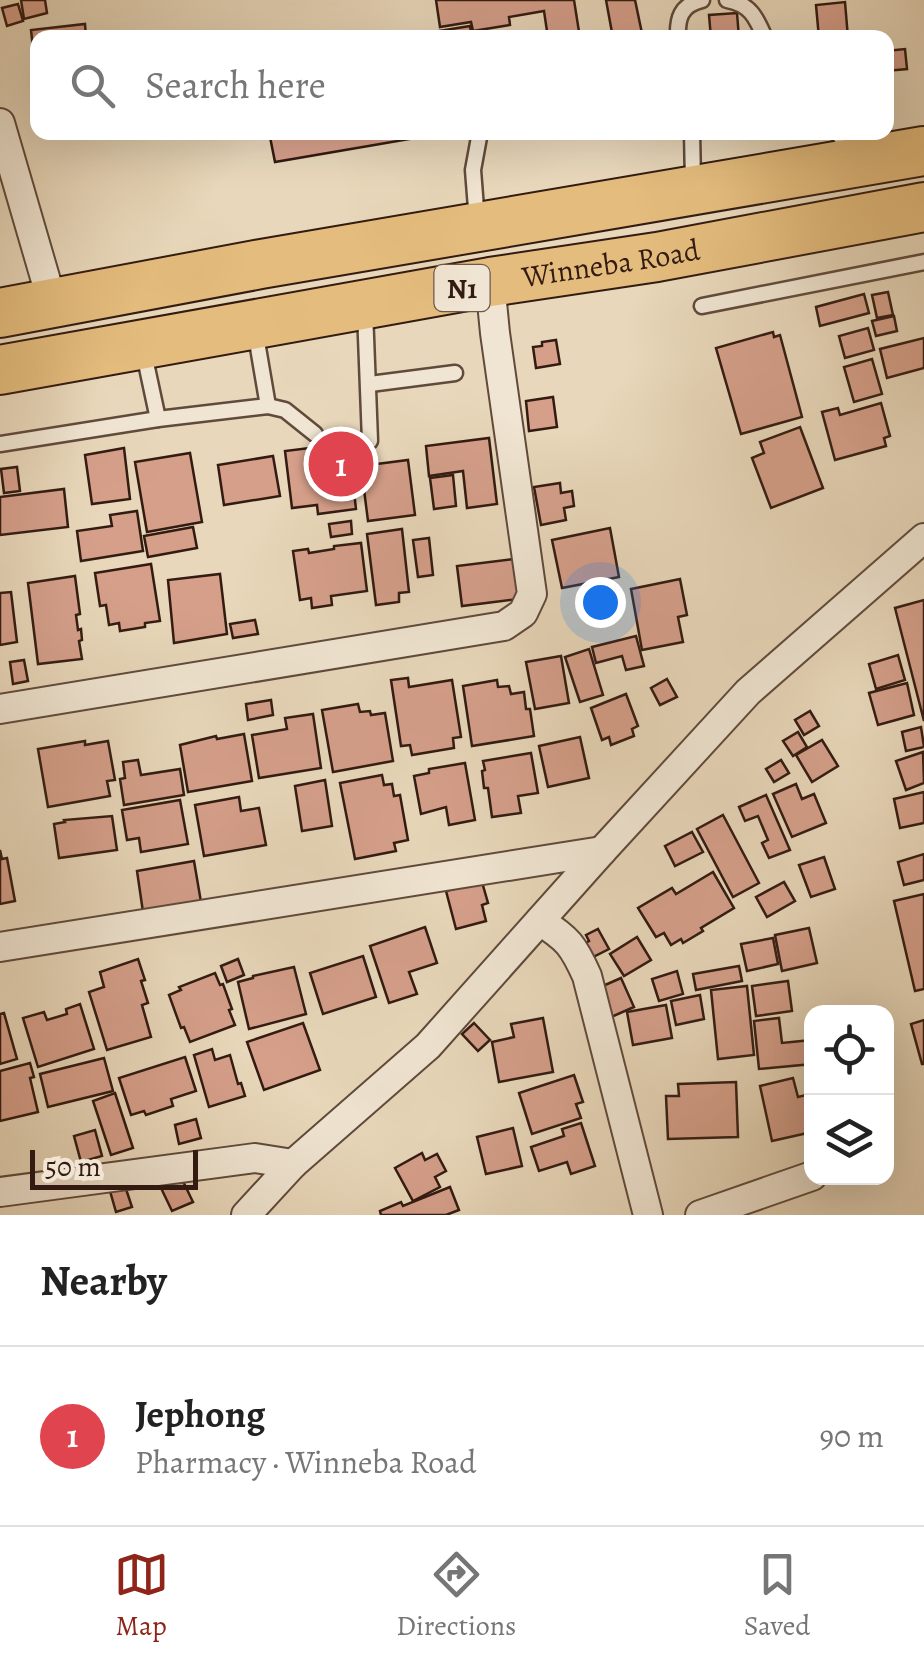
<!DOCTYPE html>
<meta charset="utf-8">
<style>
body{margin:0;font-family:Alegreya,serif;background:#f2f2f2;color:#222}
.controls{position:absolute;right:30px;bottom:30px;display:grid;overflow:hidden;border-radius:20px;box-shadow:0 10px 40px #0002}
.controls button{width:90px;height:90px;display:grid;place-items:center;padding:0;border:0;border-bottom:2px solid #e0e0e0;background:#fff;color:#222;font:50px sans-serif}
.scale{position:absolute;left:30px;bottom:25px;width:168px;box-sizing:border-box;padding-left:10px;border:5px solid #331b12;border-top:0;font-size:28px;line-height:35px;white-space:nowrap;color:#331b12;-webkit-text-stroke:8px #f0e5d2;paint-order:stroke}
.you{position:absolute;left:600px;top:602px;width:35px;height:35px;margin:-25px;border:8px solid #fff;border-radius:50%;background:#1a73e8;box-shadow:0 0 0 15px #1a73e833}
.badge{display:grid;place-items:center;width:65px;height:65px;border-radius:50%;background:#8f2418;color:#fff;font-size:32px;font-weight:700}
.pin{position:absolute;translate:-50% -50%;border:5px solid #fff;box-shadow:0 2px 10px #0006}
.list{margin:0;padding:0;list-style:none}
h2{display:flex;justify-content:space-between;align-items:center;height:130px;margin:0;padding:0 40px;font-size:42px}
h2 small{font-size:32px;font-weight:400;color:#767676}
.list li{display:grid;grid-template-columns:65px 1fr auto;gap:30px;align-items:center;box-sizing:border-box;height:180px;padding:0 40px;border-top:2px solid #e0e0e0}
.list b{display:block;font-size:38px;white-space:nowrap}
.list p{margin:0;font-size:32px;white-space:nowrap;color:#767676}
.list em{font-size:32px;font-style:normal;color:#767676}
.icon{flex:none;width:55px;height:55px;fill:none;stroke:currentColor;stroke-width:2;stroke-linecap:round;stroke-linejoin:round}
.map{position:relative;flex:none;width:924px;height:1215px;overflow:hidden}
.search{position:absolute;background:#fff;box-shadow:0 10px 40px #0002;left:30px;right:30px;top:30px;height:110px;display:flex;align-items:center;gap:25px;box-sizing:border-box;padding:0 35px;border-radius:20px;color:#767676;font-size:38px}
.sheet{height:310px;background:#fff}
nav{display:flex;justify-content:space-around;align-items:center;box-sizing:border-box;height:140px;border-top:2px solid #e0e0e0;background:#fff;font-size:28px;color:#767676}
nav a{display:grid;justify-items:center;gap:5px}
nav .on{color:#8f2418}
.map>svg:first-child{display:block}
.building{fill:#d59f8a;stroke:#331b12;stroke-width:2.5}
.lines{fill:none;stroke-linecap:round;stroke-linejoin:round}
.lane-casing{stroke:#604a3c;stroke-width:19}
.street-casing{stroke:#604a3c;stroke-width:32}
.highway-casing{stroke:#331b12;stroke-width:52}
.lane{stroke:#f0e5d2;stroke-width:14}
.street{stroke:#f0e5d2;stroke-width:28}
.highway{stroke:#e4bc7d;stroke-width:48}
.labels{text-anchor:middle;stroke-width:8;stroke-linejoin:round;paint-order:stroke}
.shield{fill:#f0e5d2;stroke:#6c584c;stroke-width:2.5}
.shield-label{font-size:28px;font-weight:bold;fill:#331b12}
.street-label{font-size:30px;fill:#331b12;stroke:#f0e5d2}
</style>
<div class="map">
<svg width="924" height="1215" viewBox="0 0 924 1215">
<rect width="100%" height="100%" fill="#e8d7ba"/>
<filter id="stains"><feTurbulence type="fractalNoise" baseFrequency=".002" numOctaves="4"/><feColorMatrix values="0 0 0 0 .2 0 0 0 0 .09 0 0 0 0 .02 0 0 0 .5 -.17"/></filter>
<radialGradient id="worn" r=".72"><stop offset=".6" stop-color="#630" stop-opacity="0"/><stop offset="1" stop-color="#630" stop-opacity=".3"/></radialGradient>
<g class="building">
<polygon points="21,0 45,0 47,13 24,19"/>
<polygon points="436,0 574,0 580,38 548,38 544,11 509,17 510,25 473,31 471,22 440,27"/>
<polygon points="606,0 635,0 643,38 613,38"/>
<polygon points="845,2 848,38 819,38 816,5"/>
<polygon points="18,4 23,21 7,26 2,8"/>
<polygon points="737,13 739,38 711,38 709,15"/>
<polygon points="85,24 86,38 38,38 38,57 34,57 31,30"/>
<polygon points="470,26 472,38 440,38 439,31"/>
<polygon points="905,49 907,69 886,71 886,51"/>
<polygon points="269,132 420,132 421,137 275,162"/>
<polygon points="888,292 893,315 877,318 872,295"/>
<polygon points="864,294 869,313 820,326 816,307"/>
<polygon points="894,316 897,331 876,336 872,321"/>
<polygon points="868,328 874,350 845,358 839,336"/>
<polygon points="773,332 774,337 780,335 802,417 741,434 716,348"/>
<polygon points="924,338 924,368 887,378 880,349"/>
<polygon points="556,340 560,364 536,368 533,347 542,346 542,342"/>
<polygon points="872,359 882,394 854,402 844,367"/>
<polygon points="553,397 557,427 529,431 526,401"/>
<polygon points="881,403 890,436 884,438 886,446 835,460 822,412 838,408 840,415"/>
<polygon points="800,427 823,488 771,508 752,458 764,453 760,442"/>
<polygon points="489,438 497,504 467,508 463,471 429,476 426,446"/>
<polygon points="343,444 345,458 350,457 356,509 318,514 317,505 292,508 285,451"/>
<polygon points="124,448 130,499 92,504 85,455"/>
<polygon points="190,453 202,522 147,532 135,462"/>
<polygon points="273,456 280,496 224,505 218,465"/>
<polygon points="408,460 415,515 368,521 361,466"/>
<polygon points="17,467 20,491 4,493 1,469"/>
<polygon points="453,475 456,506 434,509 430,478"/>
<polygon points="560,483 561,493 572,491 574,506 564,508 566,520 541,525 534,487"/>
<polygon points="64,489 68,527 0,535 0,497"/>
<polygon points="137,511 143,551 81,561 77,531 112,526 110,515"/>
<polygon points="351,521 352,534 331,537 329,524"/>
<polygon points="193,527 197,548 148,557 144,536"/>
<polygon points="610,528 619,577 562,588 552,540"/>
<polygon points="402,529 409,592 399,593 399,602 376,605 367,534"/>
<polygon points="429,538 433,575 418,577 413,540"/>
<polygon points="361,543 367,591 331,596 332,605 312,608 311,598 300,600 293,551 308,549 309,553 334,549 334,546"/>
<polygon points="514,559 519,599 462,606 457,566"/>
<polygon points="151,564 160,621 145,623 145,627 120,631 119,623 109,625 106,605 100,606 95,573"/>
<polygon points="220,574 227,634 174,643 168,580"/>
<polygon points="75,576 80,614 76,615 78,630 81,629 82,640 79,641 82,659 38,664 28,583"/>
<polygon points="680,579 687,615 678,617 683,642 642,650 631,589"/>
<polygon points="11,592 17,642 0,645 0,593"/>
<polygon points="924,600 924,721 895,608"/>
<polygon points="255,620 258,634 233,638 230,624"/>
<polygon points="636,636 644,666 626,670 622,656 596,663 592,647"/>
<polygon points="589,649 603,695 580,702 565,657"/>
<polygon points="898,655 905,680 876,689 869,664"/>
<polygon points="561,656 569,703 535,709 526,662"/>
<polygon points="24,660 28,681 13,684 10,662"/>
<polygon points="408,678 409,687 452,680 461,737 453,738 454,748 412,755 410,745 401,746 391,680"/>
<polygon points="667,679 677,697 660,705 651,688"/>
<polygon points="497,680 498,687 509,686 511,694 524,692 526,709 530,709 534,736 472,746 463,686"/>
<polygon points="907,683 914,715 878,725 869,693"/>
<polygon points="626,694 638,726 632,729 634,736 611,745 609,737 602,740 591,708"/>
<polygon points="271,700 273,715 248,720 246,704"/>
<polygon points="358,704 360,712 370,711 371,715 385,713 393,761 333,772 322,710"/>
<polygon points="810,711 819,726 804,735 795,720"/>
<polygon points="313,714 321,768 259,778 252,735 287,729 285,718"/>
<polygon points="921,727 924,747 906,751 902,732"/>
<polygon points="798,732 807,747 793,756 783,741"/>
<polygon points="244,734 252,781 188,792 180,745 216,736 217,739"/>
<polygon points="580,737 589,778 548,787 539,746"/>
<polygon points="822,740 838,766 812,782 796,755"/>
<polygon points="85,741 85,745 108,741 115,780 107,781 110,796 48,807 38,749"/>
<polygon points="923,752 924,783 906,790 896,761"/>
<polygon points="531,753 538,793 518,796 521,813 492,817 488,788 484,788 482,771 485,770 483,761"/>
<polygon points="138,760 141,775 180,769 184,795 124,805 120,779 125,778 123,762"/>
<polygon points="781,760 789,773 774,782 766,769"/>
<polygon points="465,763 475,820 449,825 446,807 421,814 414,776 429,773 429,769"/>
<polygon points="382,775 384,785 392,784 394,796 400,795 408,840 394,843 396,851 355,859 340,783"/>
<polygon points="325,780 332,826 302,831 295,786"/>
<polygon points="796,784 802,799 814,794 826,823 792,837 773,794"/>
<polygon points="924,792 924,823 900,828 894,799"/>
<polygon points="766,795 790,850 769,858 762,843 768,840 758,816 745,821 739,807"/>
<polygon points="239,797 241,811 259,808 266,845 204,856 195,805"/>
<polygon points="180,800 188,844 141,852 139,838 127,840 122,810"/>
<polygon points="723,815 759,883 733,897 697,829"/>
<polygon points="112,816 117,850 59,858 54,824 65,822 64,820"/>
<polygon points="692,832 703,852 675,866 665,846"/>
<polygon points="0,850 2,859 7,858 15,901 0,904"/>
<polygon points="924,854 924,880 904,885 898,862"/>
<polygon points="824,857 835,889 811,897 799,865"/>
<polygon points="194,861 201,902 143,912 137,871"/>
<polygon points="713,872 734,908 701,928 703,931 683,943 681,939 671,945 664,933 656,937 638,908 672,888 676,894"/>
<polygon points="482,882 488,903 482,905 486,921 456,929 446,891"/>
<polygon points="784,882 795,901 767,917 756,897"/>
<polygon points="924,894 924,989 915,991 894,901"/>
<polygon points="425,927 437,963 409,972 417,994 389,1003 370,946"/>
<polygon points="809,928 817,963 782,971 775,935"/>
<polygon points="598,929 609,949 591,958 584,944 589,941 586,935"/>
<polygon points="637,937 651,960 624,976 610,954"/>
<polygon points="773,938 778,964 747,971 741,944"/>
<polygon points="363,956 376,997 323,1014 310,973"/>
<polygon points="138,959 145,980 141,981 148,1003 142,1005 151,1037 107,1050 89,992 104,987 100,972"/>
<polygon points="238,959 244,975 227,982 221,966"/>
<polygon points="739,966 742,981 696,990 693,974"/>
<polygon points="294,967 306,1014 249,1029 238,982 253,978 253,976"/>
<polygon points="677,971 683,994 659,1001 652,979"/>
<polygon points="215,973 220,985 223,984 232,1009 229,1010 235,1025 190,1042 184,1027 181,1028 169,995 181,990 179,987"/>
<polygon points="621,978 634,1007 609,1018 596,989"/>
<polygon points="788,981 792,1011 756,1016 752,986"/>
<polygon points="747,986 754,1055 718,1059 711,990"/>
<polygon points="700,995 704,1019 676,1025 671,1001"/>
<polygon points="80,1004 94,1049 38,1067 23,1018 44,1012 47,1020 67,1014 66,1009"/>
<polygon points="666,1005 672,1038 633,1045 627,1012"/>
<polygon points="4,1013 17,1059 0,1064 0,1014"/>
<polygon points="543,1018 553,1072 499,1082 492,1042 514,1037 511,1024"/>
<polygon points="779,1018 782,1043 812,1040 812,1064 759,1069 754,1021"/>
<polygon points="924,1020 924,1064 922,1064 911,1024"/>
<polygon points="303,1023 320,1070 264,1090 247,1042"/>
<polygon points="474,1023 490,1040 478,1051 462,1034"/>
<polygon points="212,1049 215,1060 230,1055 238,1084 241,1083 245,1096 209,1107 194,1055"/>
<polygon points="185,1057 196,1091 171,1099 173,1106 146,1115 144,1111 131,1115 119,1078"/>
<polygon points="104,1058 113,1091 48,1107 40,1074"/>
<polygon points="30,1063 34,1077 30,1078 38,1112 0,1121 0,1071"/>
<polygon points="574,1075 583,1102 576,1104 581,1118 532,1134 519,1093"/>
<polygon points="793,1078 798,1097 806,1095 812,1132 772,1141 760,1086"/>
<polygon points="736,1082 738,1137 668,1139 666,1096 679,1096 678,1084"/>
<polygon points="115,1093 133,1148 111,1155 93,1101"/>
<polygon points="196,1119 201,1138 179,1144 175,1125"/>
<polygon points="581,1123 595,1166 571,1174 567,1162 539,1171 531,1147 564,1136 562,1129"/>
<polygon points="513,1128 522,1166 486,1174 477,1137"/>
<polygon points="95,1130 102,1156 81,1162 74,1136"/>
<polygon points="422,1153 425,1160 437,1154 446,1171 435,1177 440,1187 413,1201 395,1168"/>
<polygon points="181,1177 193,1202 172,1211 160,1186"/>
<polygon points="125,1186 132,1207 116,1212 110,1191"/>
<polygon points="450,1187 459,1210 446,1215 381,1215 380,1211 401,1202 403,1206"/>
</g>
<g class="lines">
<g class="lane-casing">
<g id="lane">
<path d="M727,0C750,4 756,17 765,38"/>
<path d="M678,38C677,18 681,5 702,0"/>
<polyline points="692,132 693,182"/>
<polyline points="836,132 854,151"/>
<polyline points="477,221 473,170 480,132"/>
<polyline points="702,306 924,262"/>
<polyline points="365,311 370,441"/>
<polyline points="255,330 268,406"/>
<polyline points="143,349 158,419"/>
<polyline points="370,384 455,373"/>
<polyline points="0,444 158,419 268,406 285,410 315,434"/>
</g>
</g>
<g class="street-casing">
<g id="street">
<polyline points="0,123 53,305"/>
<polyline points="0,709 504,626 523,613 532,594 495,333 490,282"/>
<path d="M540,921C568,939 573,945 587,976L648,1215"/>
<polyline points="0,947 602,851"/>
<polyline points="0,1192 255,1158 293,1164"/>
<polyline points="246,1215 293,1164 428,1046 602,851 748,692 924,538"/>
<polyline points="700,1215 812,1176"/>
</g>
</g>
<g class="highway-casing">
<g id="highway">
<polyline points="0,313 261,264 924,151"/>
<path id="s1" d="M0,370L490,282L657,257L924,207"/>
</g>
</g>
<use href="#lane" class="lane"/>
<use href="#street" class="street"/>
<use href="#highway" class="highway"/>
</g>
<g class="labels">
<rect class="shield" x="434.5" y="265" width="55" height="46" rx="8"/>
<g class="shield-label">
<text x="462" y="298">N1</text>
</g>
<g class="street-label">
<text dy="10" stroke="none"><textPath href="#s1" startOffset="620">Winneba Road</textPath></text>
</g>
</g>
<rect width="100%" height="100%" filter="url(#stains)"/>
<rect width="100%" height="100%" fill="url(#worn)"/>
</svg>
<div class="controls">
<button><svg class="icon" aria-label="locate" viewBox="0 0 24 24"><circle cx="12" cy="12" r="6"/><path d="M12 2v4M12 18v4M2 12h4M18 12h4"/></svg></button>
<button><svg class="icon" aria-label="layers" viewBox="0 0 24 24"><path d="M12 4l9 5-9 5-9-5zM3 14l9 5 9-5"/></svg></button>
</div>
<div class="scale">50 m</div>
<div class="you"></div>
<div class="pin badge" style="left:341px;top:464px;background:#e0444e">1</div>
<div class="search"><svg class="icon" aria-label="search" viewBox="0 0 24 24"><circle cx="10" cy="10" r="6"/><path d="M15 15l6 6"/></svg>Search here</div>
</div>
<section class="sheet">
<h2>Nearby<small></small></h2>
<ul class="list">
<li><span class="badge" style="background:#e0444e">1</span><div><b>Jephong</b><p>Pharmacy · Winneba Road</p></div><em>90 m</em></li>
</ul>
</section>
<nav>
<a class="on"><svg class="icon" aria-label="map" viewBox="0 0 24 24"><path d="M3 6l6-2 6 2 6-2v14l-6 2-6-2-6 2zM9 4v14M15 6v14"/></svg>Map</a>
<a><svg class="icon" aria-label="directions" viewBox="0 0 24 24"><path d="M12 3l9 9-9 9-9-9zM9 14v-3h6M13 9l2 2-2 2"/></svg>Directions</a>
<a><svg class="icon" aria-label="saved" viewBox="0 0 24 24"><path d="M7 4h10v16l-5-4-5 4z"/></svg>Saved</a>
</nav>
